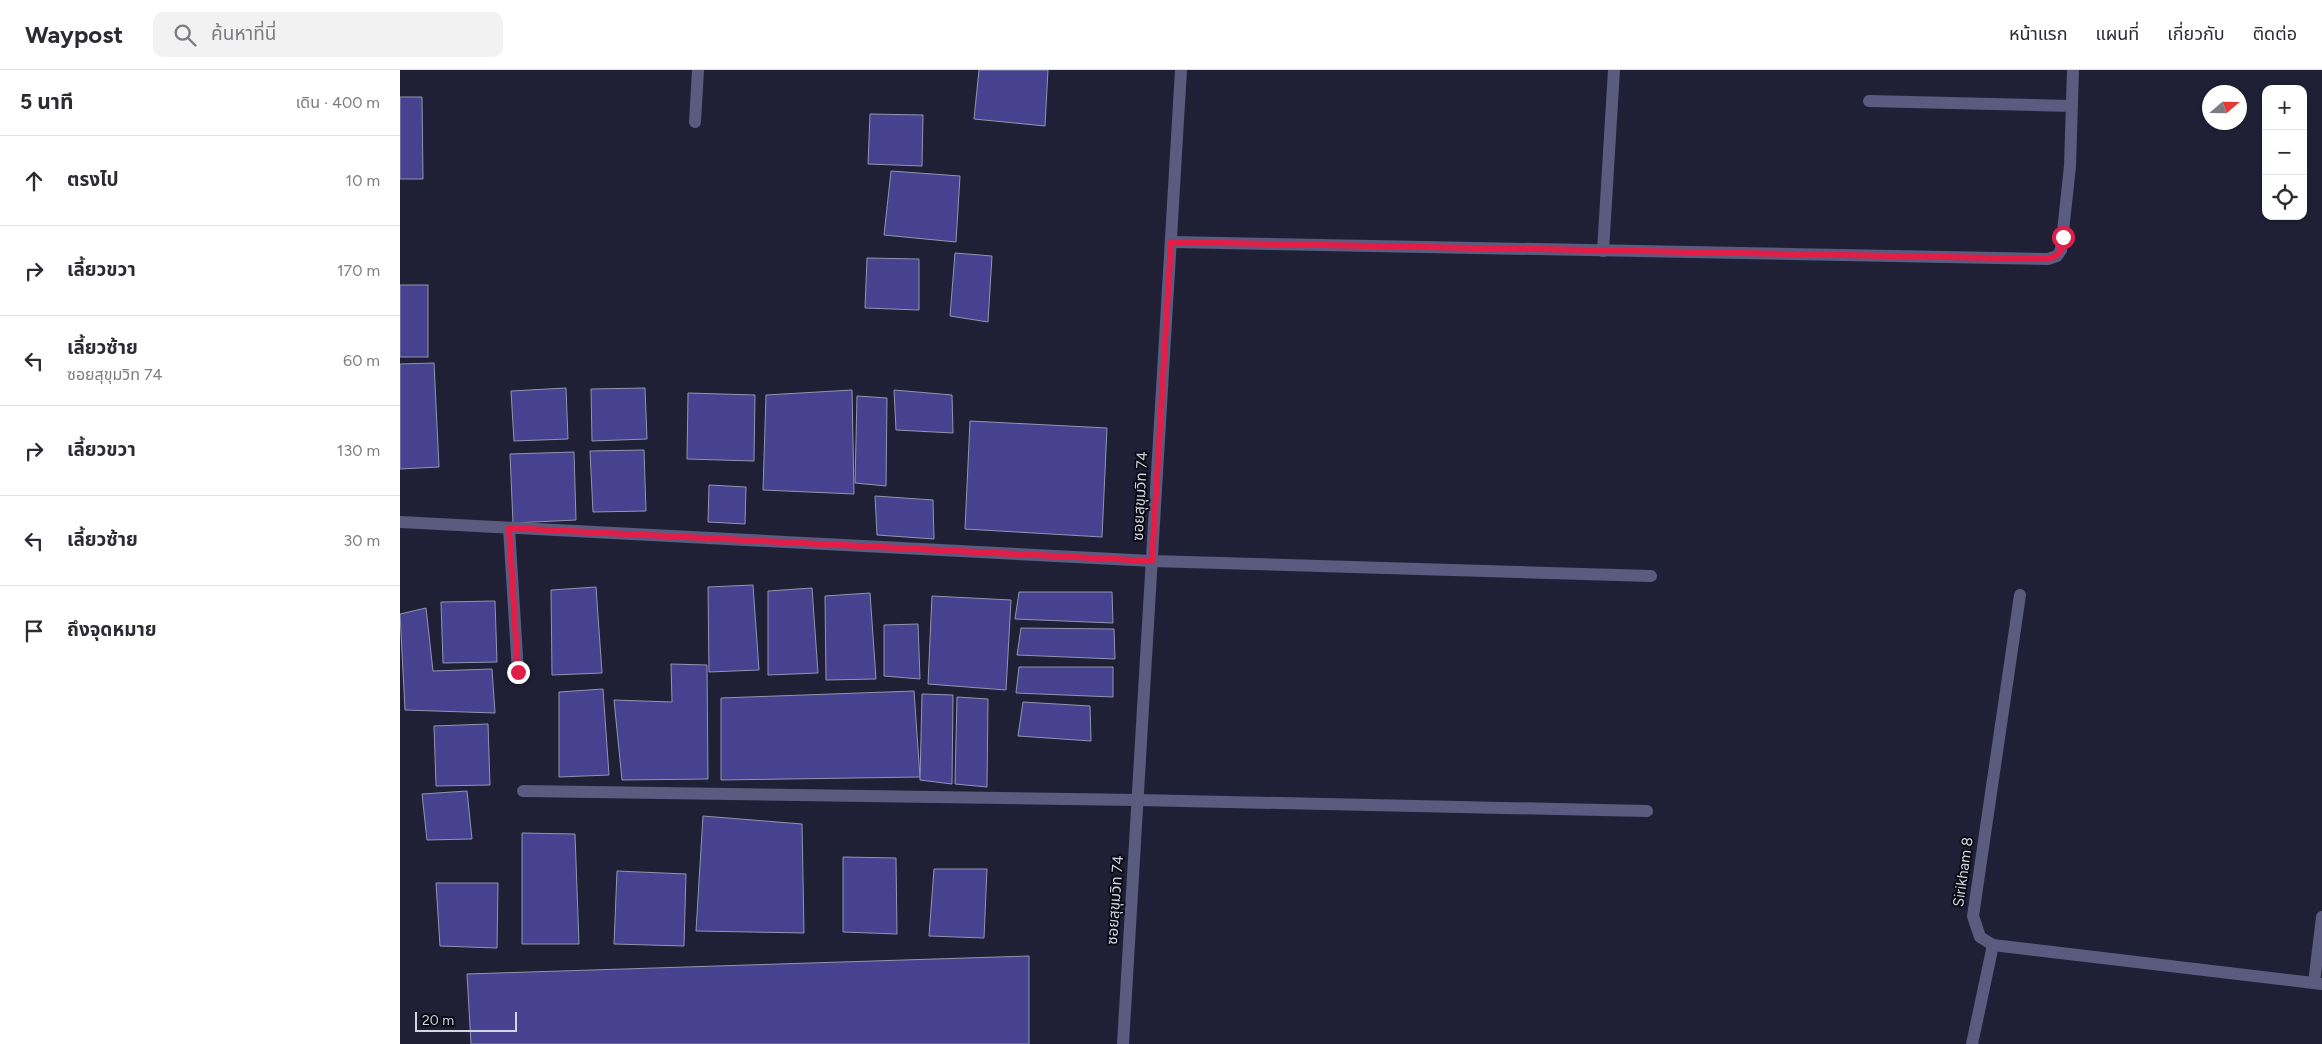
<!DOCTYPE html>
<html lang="th">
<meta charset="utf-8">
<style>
body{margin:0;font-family:Figtree,"Noto Sans Thai",sans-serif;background:#f2f2f3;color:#2b2b33}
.controls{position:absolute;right:15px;top:15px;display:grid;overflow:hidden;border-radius:10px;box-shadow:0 1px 4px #0004}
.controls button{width:45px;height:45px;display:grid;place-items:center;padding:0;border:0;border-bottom:1px solid #e1e1e2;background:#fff;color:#2b2b33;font:25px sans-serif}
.compass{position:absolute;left:1802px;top:15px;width:45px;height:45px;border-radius:50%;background:#fff;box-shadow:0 1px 4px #0004;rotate:70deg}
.scale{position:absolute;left:15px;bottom:12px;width:102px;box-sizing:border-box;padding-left:5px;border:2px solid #d3d5e3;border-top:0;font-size:14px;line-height:18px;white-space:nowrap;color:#d3d5e3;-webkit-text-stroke:4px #0b0b14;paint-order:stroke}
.stop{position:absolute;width:15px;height:15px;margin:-11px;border:4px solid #e11d48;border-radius:50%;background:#fff}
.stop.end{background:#e11d48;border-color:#fff;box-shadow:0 1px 5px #0008}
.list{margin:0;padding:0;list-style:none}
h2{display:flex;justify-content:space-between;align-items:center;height:65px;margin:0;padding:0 20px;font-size:21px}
h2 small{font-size:16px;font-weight:400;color:#7c7c81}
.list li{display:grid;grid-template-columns:32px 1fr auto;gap:15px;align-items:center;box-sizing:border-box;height:90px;padding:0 20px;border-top:1px solid #e1e1e2}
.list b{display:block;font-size:19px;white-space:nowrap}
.list p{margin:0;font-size:16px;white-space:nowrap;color:#7c7c81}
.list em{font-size:16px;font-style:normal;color:#7c7c81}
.icon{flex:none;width:28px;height:28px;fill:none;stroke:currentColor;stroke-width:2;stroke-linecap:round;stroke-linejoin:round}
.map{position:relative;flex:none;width:1922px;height:974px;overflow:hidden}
header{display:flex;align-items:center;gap:30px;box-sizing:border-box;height:70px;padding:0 25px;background:#fff;border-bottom:1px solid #e1e1e2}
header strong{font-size:24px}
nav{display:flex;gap:28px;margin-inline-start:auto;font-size:18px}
.search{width:350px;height:45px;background:#f2f2f3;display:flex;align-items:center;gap:12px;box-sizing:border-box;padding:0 18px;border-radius:10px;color:#7c7c81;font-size:19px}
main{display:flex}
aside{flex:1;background:#fff}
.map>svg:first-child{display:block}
.building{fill:#464290;stroke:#9294af}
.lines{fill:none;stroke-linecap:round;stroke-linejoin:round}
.lane{stroke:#5a5b7e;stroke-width:12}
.street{stroke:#5a5b7e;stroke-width:12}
.route{stroke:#e11d48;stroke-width:6}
.labels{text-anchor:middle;stroke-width:4;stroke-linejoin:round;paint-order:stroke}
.street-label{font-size:15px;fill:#d3d5e3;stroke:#0b0b14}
</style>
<header>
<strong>Waypost</strong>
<div class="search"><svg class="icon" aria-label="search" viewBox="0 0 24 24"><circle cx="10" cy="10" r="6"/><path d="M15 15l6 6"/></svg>ค้นหาที่นี่</div>
<nav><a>หน้าแรก</a><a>แผนที่</a><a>เกี่ยวกับ</a><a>ติดต่อ</a></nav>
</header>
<main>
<aside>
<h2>5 นาที<small>เดิน · 400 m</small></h2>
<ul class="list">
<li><svg class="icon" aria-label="ahead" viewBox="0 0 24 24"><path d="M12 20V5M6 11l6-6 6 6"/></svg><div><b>ตรงไป</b></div><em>10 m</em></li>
<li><svg class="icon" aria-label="right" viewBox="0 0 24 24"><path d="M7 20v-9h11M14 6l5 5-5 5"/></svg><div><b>เลี้ยวขวา</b></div><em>170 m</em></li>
<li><svg class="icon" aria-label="left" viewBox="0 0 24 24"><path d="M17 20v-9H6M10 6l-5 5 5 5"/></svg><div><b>เลี้ยวซ้าย</b><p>ซอยสุขุมวิท 74</p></div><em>60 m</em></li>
<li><svg class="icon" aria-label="right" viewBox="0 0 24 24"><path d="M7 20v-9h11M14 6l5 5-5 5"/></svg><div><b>เลี้ยวขวา</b></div><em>130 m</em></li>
<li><svg class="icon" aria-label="left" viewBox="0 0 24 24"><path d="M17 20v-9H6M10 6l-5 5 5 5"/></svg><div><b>เลี้ยวซ้าย</b></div><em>30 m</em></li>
<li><svg class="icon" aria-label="arrive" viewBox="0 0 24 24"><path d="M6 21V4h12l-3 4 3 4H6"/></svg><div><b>ถึงจุดหมาย</b></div></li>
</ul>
</aside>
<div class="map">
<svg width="1922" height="974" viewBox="0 0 1922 974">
<rect width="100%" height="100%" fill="#1f2035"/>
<g class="building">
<polygon points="579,0 648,0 645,56 574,49"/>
<polygon points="0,27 22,27 23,109 0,109"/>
<polygon points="470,44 523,45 522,96 468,94"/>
<polygon points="491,101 560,106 556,172 484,165"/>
<polygon points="555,183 592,186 588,252 550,246"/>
<polygon points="467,188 519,189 519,240 465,238"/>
<rect x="0" y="215" width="28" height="72"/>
<polygon points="34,293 39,397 0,399 0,294"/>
<polygon points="166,318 168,369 114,371 111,321"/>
<polygon points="245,318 247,369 192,371 191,319"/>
<polygon points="452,320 454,424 363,420 366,325"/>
<polygon points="494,320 552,325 553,363 496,360"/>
<polygon points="288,323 355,325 354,391 287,389"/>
<polygon points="457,326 487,328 486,416 455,413"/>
<polygon points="570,351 707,358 702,467 565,459"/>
<polygon points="244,380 246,441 193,442 190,381"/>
<polygon points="174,382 176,450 113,453 110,384"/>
<polygon points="309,415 346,417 345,454 308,452"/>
<polygon points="475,426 533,430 534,469 477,465"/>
<polygon points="353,515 359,600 309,602 308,517"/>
<polygon points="196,517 202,603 152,605 151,520"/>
<polygon points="412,518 418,603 368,605 368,521"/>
<polygon points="619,522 712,522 713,553 615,549"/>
<polygon points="470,523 476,609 426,610 425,526"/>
<polygon points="532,526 611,530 606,620 528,614"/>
<polygon points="95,531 97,592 43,593 41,532"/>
<polygon points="26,538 33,601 92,599 95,643 5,640 0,544"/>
<polygon points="518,554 520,609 484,606 484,555"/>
<polygon points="621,558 714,559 715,589 617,585"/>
<polygon points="271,594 307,595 308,709 222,710 214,630 272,632"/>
<polygon points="619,597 713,597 713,627 616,623"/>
<polygon points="203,619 209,705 159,707 159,622"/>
<polygon points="514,621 520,707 321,710 321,628"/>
<polygon points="522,624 553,625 552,714 520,710"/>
<polygon points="557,627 588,629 587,717 555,714"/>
<polygon points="623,632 690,636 691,671 618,666"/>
<polygon points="88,654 90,715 36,716 34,656"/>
<polygon points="67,721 72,769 27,770 22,724"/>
<polygon points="303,746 402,754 404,863 296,861"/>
<polygon points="122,763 175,764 179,874 122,874"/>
<polygon points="443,787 496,788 497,864 443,862"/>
<polygon points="534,799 587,799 584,868 529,866"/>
<polygon points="217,801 286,804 284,876 214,874"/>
<polygon points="36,813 98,813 97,878 40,876"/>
<polygon points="629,886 629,974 71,974 67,904"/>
</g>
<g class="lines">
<polyline class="lane" points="1572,974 1593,875"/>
<g class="street">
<polyline points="1469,31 1672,36"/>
<polyline points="295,52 298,0"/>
<polyline points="771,172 1648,189 1657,186 1661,180 1670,96 1673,0"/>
<polyline points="1203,181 1214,0"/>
<polyline points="0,452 752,491 1251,506"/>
<polyline points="109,458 118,602"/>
<polyline points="1620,525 1573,846 1580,867 1593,875 1922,914"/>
<polyline points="123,721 738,730 1247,741"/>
<polyline points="1914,913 1922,847"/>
<polyline points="723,974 781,0"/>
</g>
</g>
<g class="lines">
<path class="route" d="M118,602L109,458L752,491L771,172L1648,189C1661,185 1662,180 1663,167"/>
</g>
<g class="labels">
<g class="street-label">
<text transform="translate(740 426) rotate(-87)" y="5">ซอยสุขุมวิท 74</text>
<text transform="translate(1563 802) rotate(-82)" y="5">Sirikham 8</text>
<text transform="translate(715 830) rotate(-86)" y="5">ซอยสุขุมวิท 74</text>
</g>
</g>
</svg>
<div class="controls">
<button>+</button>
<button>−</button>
<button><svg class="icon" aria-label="locate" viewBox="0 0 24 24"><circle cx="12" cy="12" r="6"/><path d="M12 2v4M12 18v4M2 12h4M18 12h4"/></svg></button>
</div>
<svg class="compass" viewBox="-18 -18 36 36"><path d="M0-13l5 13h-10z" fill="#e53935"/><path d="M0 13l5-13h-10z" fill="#7c7c81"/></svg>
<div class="scale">20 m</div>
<div class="stop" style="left:1663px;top:167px"></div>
<div class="stop end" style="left:118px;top:602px"></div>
</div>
</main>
